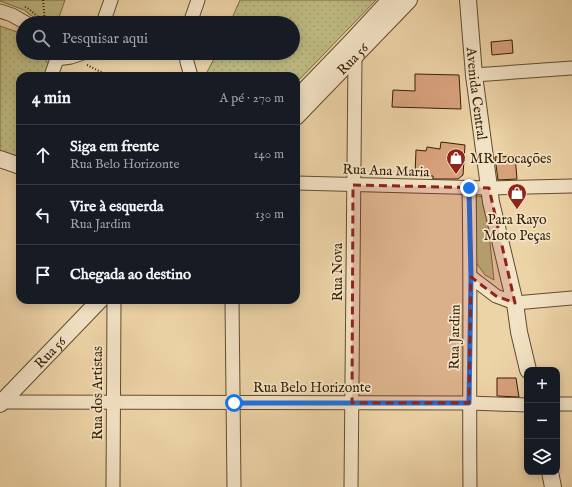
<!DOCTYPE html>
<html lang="pt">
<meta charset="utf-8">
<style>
body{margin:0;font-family:"IM FELL English",serif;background:#20242c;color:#f1f3f6}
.controls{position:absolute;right:12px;bottom:12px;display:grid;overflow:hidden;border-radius:8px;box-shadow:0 2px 10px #0003}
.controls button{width:36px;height:36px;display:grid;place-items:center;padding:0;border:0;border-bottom:1px solid #363941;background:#171b24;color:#f1f3f6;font:20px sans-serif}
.stop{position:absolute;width:12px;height:12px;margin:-9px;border:3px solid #1a73e8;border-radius:50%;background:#fff}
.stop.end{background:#1a73e8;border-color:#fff;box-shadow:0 1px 4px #0008}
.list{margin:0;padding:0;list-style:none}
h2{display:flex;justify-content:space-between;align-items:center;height:52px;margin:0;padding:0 16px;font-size:17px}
h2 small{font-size:13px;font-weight:400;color:#9ea1a6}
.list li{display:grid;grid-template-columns:26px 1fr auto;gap:12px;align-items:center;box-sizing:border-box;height:60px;padding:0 16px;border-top:1px solid #363941}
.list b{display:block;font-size:15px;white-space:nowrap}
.list p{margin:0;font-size:13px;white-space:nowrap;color:#9ea1a6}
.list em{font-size:13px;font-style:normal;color:#9ea1a6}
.icon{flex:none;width:22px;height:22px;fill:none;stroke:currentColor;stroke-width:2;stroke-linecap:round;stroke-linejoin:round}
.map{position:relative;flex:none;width:572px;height:487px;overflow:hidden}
.search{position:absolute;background:#171b24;box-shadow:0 2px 10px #0003;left:16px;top:16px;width:284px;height:44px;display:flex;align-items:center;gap:10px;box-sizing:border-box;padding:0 14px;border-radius:22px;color:#9ea1a6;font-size:15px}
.panel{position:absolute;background:#171b24;box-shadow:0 2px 10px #0003;left:16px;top:72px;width:284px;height:232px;border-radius:12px}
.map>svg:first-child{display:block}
.grass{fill:url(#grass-dots);stroke:#7a6d44}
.park{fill:#bfbb83;stroke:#7a6d44}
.building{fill:#d8a17b;stroke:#341f06}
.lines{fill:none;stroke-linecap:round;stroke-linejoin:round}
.minor-casing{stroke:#624c2e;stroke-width:15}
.tertiary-casing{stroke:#624c2e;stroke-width:18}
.path{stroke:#341f06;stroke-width:2;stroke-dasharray:1 2;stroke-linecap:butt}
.minor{stroke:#f3e3c6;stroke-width:13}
.tertiary{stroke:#f3e3c6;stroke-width:16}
.route{stroke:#1a73e8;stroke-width:5}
.marked{fill:#8f2418;fill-opacity:0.2;stroke:#8f2418;stroke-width:3;stroke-dasharray:8 5;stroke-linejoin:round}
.labels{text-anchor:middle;stroke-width:3.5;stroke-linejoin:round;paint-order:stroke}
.street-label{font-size:14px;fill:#341f06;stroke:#f3e3c6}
.poi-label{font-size:14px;fill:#341f06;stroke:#f3e3c6;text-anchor:start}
</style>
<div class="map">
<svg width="572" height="487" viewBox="0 0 572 487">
<defs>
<pattern id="grass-dots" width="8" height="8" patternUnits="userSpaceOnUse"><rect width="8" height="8" fill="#bfbb83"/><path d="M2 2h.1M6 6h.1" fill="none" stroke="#a5a070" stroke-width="1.8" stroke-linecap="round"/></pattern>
</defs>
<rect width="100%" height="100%" fill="#edd4a7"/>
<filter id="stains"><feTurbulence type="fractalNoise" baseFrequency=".005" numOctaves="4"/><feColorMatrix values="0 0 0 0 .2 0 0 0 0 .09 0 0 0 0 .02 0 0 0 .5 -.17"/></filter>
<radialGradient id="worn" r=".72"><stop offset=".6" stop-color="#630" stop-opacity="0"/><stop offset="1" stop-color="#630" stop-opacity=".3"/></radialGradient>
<g class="grass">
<polygon points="240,0 376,0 296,83 296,76 205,76 217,53 293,53 293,23 230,23"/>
<polygon points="0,26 23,34 23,53 40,53 49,64 45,76 20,76 20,144 14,161 0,156"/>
</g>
<g class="park">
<polygon points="0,0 65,0 57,23 41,23 24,10 0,1"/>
<polygon points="476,196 485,197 494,280 485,275 475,261"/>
</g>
<g class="building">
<polygon points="512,40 513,53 492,55 491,42"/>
<polygon points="415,74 459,75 461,109 392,107 393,90 415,91"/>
<polygon points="441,142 465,145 463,175 458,179 433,179 433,176 415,175 416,150 426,151 427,147 440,149"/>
<polygon points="515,156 517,179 498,180 495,157"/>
<polygon points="497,378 516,378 519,397 497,396"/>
</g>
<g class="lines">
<g class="minor-casing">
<g id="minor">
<polyline points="0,11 12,15 26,23"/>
<polyline points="103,23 111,0"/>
<polyline points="190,23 198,0"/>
<polyline points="186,53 187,62 191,76"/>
<polyline points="474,75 572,68"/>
<polyline points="51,76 57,59 71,57 83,53"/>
<polyline points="296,183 489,188 572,186"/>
<path d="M469,188C471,288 469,387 470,487"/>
<polyline points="471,277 496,296 515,303 572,298"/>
<polyline points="112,300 114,302 113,487"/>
<polyline points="232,300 234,487"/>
<polyline points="2,402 469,403 527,405"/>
<polyline points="557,404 572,404"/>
<polyline points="351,487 355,57"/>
</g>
</g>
<g class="tertiary-casing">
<g id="tertiary">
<path id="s1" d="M468,0L474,75L491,202L515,303L519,332L528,370"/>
<polyline points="296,99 352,41 390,0"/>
<path id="s2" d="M296,117L409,0"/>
<polyline points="0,159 20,166"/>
<path id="s3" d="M0,404L100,300"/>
<polyline points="550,472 553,487"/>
</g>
</g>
<g class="path">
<polyline points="43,0 45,23"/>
<polyline points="25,7 29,9 44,22"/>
<polyline points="87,65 109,76"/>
</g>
<use href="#minor" class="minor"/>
<use href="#tertiary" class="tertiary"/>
</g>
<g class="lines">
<polyline class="route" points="234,403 469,403 471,277 469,188"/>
</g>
<path class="marked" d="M353,185L489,188L515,303L496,296L471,277L469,403H352Z"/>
<defs>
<g id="shop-pin" transform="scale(1)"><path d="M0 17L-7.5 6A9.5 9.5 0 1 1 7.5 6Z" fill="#8f2418" stroke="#f3e3c6"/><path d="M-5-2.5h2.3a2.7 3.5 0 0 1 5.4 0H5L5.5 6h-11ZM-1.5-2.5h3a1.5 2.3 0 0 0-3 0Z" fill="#fff"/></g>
</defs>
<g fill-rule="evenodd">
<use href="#shop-pin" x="456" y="158"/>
<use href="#shop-pin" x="517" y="193"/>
</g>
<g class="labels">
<g class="street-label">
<text dy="5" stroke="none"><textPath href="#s2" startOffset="81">Rua 56</textPath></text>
<text dy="5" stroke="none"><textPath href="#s1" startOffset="94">Avenida Central</textPath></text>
<text transform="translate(386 170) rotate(2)" y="5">Rua Ana Maria</text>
<text transform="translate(337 272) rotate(-90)" y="5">Rua Nova</text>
<text transform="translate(454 337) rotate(-89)" y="5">Rua Jardim</text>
<text dy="5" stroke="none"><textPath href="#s3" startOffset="72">Rua 56</textPath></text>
<text x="312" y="392">Rua Belo Horizonte</text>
<text transform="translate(97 393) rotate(-90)" y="5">Rua dos Artistas</text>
</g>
<g class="poi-label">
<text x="470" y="163">MR Locações</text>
<text x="517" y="224" text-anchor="middle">Para Rayo<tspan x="517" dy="16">Moto Peças</tspan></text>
</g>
</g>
<rect width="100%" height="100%" filter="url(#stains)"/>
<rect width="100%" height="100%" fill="url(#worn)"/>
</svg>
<div class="controls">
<button>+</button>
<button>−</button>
<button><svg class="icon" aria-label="layers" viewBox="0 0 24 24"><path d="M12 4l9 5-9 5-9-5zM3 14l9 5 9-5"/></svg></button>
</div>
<div class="stop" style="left:234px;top:403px"></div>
<div class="stop end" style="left:469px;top:188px"></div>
<div class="search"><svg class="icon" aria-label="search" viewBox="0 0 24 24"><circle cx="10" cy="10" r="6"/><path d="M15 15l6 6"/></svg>Pesquisar aqui</div>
<section class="panel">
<h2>4 min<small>A pé · 270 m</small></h2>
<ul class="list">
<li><svg class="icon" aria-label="ahead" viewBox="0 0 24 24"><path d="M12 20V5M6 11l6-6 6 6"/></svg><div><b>Siga em frente</b><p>Rua Belo Horizonte</p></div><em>140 m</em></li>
<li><svg class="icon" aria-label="left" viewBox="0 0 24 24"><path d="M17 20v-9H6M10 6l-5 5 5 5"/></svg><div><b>Vire à esquerda</b><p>Rua Jardim</p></div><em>130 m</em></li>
<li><svg class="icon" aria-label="arrive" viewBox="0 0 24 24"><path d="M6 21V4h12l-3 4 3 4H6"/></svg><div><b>Chegada ao destino</b></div></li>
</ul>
</section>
</div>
